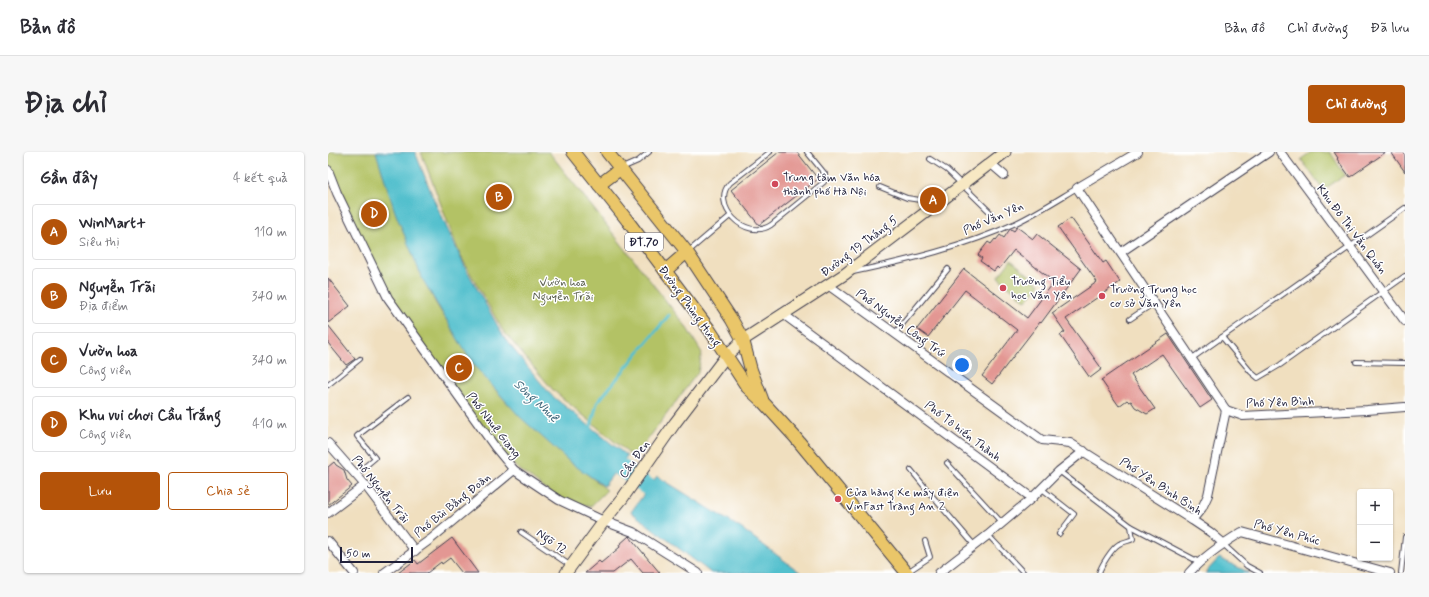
<!DOCTYPE html>
<html lang="vi">
<meta charset="utf-8">
<style>
body{margin:0;font-family:Mynerve,sans-serif;background:#f7f7f7;color:#2b2b33}
.controls{position:absolute;right:12px;bottom:12px;display:grid;overflow:hidden;border-radius:4px;box-shadow:0 1px 3px #0004}
.controls button{width:36px;height:36px;display:grid;place-items:center;padding:0;border:0;border-bottom:1px solid #e1e1e2;background:#fff;color:#2b2b33;font:20px sans-serif}
.scale{position:absolute;left:12px;bottom:10px;width:73px;box-sizing:border-box;padding-left:4px;border:2px solid #22223b;border-top:0;font-size:11px;line-height:14px;white-space:nowrap;color:#22223b;-webkit-text-stroke:3px #fff;paint-order:stroke}
.you{position:absolute;left:634px;top:213px;width:14px;height:14px;margin:-10px;border:3px solid #fff;border-radius:50%;background:#1a73e8;box-shadow:0 0 0 6px #1a73e833}
.badge{display:grid;place-items:center;width:26px;height:26px;border-radius:50%;background:#b45309;color:#fff;font-size:13px;font-weight:700}
.pin{position:absolute;translate:-50% -50%;border:2px solid #fff;box-shadow:0 1px 4px #0006}
.list{margin:0;padding:0;list-style:none}
h2{display:flex;justify-content:space-between;align-items:center;height:52px;margin:0;padding:0 16px;font-size:17px}
h2 small{font-size:13px;font-weight:400;color:#7c7c81}
.list li{display:grid;grid-template-columns:26px 1fr auto;gap:12px;align-items:center;box-sizing:border-box;height:56px;margin:0 8px 8px;padding:0 8px;border:1px solid #e1e1e2;border-radius:4px}
.list b{display:block;font-size:15px;white-space:nowrap}
.list p{margin:0;font-size:13px;white-space:nowrap;color:#7c7c81}
.list em{font-size:13px;font-style:normal;color:#7c7c81}
.actions{display:flex;gap:8px;padding:12px 16px}
.actions a{flex:1;padding:9px 0;border:1px solid #b45309;border-radius:4px;text-align:center;font-size:14px;color:#b45309}
.actions .main{background:#b45309;color:#fff}
.map{position:relative;flex:none;width:1077px;height:421px;overflow:hidden;border-radius:4px}
header{display:flex;align-items:center;gap:24px;box-sizing:border-box;height:56px;padding:0 20px;background:#fff;border-bottom:1px solid #e1e1e2}
header strong{font-size:19px}
nav{display:flex;gap:22px;margin-inline-start:auto;font-size:14px}
.intro{display:flex;align-items:center;justify-content:space-between;box-sizing:border-box;height:96px;padding:0 24px}
h1{margin:0;font-size:28px}
.button{padding:10px 18px;border-radius:4px;background:#b45309;color:#fff;font-size:14px;font-weight:700}
main{display:flex;gap:24px;padding:0 24px}
aside{flex:1;background:#fff;border-radius:4px;box-shadow:0 1px 3px #0004}
.map>svg:first-child{display:block}
.green{fill:#b3c265;stroke:#6a7250}
.water{fill:#53c0cd;stroke:#3a7184}
.lines{fill:none;stroke-linecap:round;stroke-linejoin:round}
.stream{stroke:#53c0cd;stroke-width:3}
.river{stroke:#53c0cd;stroke-width:18}
.building{fill:#e39793}
.lane-casing{stroke:#413e4f;stroke-width:6}
.street-casing{stroke:#413e4f;stroke-width:10}
.secondary-casing{stroke:#413e4f;stroke-width:13}
.primary-casing{stroke:#413e4f;stroke-width:14}
.lane{stroke:#fff;stroke-width:4}
.street{stroke:#fff;stroke-width:8}
.secondary{stroke:#f7e8c3;stroke-width:11}
.primary{stroke:#eac669;stroke-width:12}
.poi-dot{fill:#d1495b;stroke:#fff;stroke-width:1.5}
.labels{text-anchor:middle;stroke-width:3;stroke-linejoin:round;paint-order:stroke}
.shield{fill:#fff;stroke:#646476;stroke-width:1}
.shield-label{font-size:11px;font-weight:bold;fill:#22223b}
.poi-label{font-size:12px;fill:#22223b;stroke:#fff;text-anchor:start}
.street-label{font-size:12px;fill:#22223b;stroke:#fff}
.park-label{font-size:12px;fill:#555a4a;stroke:#fff}
.water-label{font-size:13px;font-style:italic;fill:#366175;stroke:#fff}
</style>
<header>
<strong>Bản đồ</strong>
<nav><a>Bản đồ</a><a>Chỉ đường</a><a>Đã lưu</a></nav>
</header>
<div class="intro"><h1>Địa chỉ</h1><a class="button">Chỉ đường</a></div>
<main>
<aside>
<h2>Gần đây<small>4 kết quả</small></h2>
<ul class="list">
<li><span class="badge">A</span><div><b>WinMart+</b><p>Siêu thị</p></div><em>110 m</em></li>
<li><span class="badge">B</span><div><b>Nguyễn Trãi</b><p>Địa điểm</p></div><em>340 m</em></li>
<li><span class="badge">C</span><div><b>Vườn hoa</b><p>Công viên</p></div><em>340 m</em></li>
<li><span class="badge">D</span><div><b>Khu vui chơi Cầu Trắng</b><p>Công viên</p></div><em>410 m</em></li>
</ul>
<div class="actions"><a class="main">Lưu</a><a>Chia sẻ</a></div>
</aside>
<div class="map">
<svg width="1077" height="421" viewBox="0 0 1077 421">
<rect width="100%" height="100%" fill="#fff"/>
<filter id="ink" filterUnits="userSpaceOnUse"><feTurbulence type="fractalNoise" baseFrequency=".025" numOctaves="2"/><feDisplacementMap in="SourceGraphic" scale="8" xChannelSelector="R" yChannelSelector="G"/><feConvolveMatrix kernelMatrix="1 2 1 2 8 2 1 2 1" color-interpolation-filters="sRGB"/></filter>
<filter id="wash" filterUnits="userSpaceOnUse"><feTurbulence type="fractalNoise" baseFrequency=".012" numOctaves="4" result="noise"/><feDisplacementMap in="SourceGraphic" scale="16" xChannelSelector="R" yChannelSelector="G"/><feGaussianBlur stdDeviation="0.9" result="paint"/><feColorMatrix in="noise" values="0 0 0 0 0 0 0 0 0 0 0 0 0 0 0 0 0 1.4 0 .05"/><feComposite in="paint" operator="in"/></filter>
<g filter="url(#wash)">
<rect width="100%" height="100%" fill="#f0dfbf"/>
<g class="green">
<polygon points="0,0 51,0 77,83 107,150 142,205 171,242 192,264 247,312 279,338 263,354 232,348 188,315 168,294 61,145 11,41 0,14"/>
<polygon points="93,0 221,0 357,173 374,201 370,220 306,306 225,238 175,179 132,103"/>
<polygon points="983,0 1002,0 1017,23 995,38 973,7"/>
<polygon points="683,108 712,132 698,149 670,125"/>
</g>
<g class="water">
<polygon points="48,0 87,0 107,50 137,115 177,187 223,243 299,304 276,334 243,311 192,265 144,211 95,128 67,60"/>
<polygon points="329,324 414,377 473,421 383,421 303,360"/>
<polygon points="891,406 922,421 877,421"/>
</g>
<g class="lines">
<polyline class="stream" points="262,278 269,251 341,163"/>
<polyline class="river" points="271,300 341,350"/>
</g>
<g id="blocks">
<g class="building">
<polygon points="451,0 469,0 490,27 431,73 403,38"/>
<polygon points="1006,0 1058,0 1022,25 1009,7 1010,6"/>
<polygon points="1063,0 1077,0 1077,20"/>
<polygon points="743,66 775,111 778,109 792,130 738,167 774,217 762,226 732,183 737,180 724,161 769,130 730,75"/>
<polygon points="689,75 705,87 709,82 753,117 713,171 712,170 664,232 654,224 689,178 637,138 600,185 589,177 636,117 699,166 726,130 686,98 671,117 669,115 666,119 652,109 654,106 650,103 660,90 663,92 667,87 668,88 672,83 676,86 682,77 683,77 686,79"/>
<polygon points="0,126 22,154 0,171"/>
<polygon points="0,173 27,207 18,213 0,191"/>
<polygon points="840,182 884,248 872,256 834,202 803,223 827,257 819,262 807,255 803,249 801,250 799,248 791,254 773,228"/>
<polygon points="6,310 8,313 16,318 19,328 24,334 0,353 0,315"/>
<polygon points="301,384 332,421 315,421 303,407 285,421 257,421 271,409 273,411 292,395 291,393"/>
<polygon points="124,386 150,421 134,421 122,406 114,412 113,410 99,421 70,421 87,408 90,412"/>
</g>
</g>
</g>
<g filter="url(#ink)">
<use href="#blocks" fill-opacity="0" stroke="#413e4f" stroke-width="1"/>
<g class="lines">
<g class="lane-casing">
<g id="lane">
<path d="M442,0L402,31C382,52 417,90 443,73L496,30L497,22L479,0"/>
<polyline points="602,7 619,18 663,61"/>
<polyline points="294,16 310,9 321,0"/>
<polyline points="552,35 579,46 592,48 604,54"/>
<polyline points="361,99 402,64"/>
<path d="M525,120C581,108 636,95 688,71C709,61 729,48 749,36"/>
<polyline points="802,167 826,151"/>
<polyline points="567,181 620,117"/>
<polyline points="894,185 923,220 930,226 952,213 1077,124"/>
<polyline points="863,207 1077,56"/>
<polyline points="1028,210 1077,211"/>
<polyline points="0,233 32,207"/>
<polyline points="619,311 674,371"/>
<polyline points="583,318 605,345 647,394"/>
<polyline points="731,319 803,374 871,410"/>
<polyline points="28,322 47,306 29,284 80,245"/>
<polyline points="714,337 746,362 731,382"/>
<polyline points="193,380 243,414"/>
<polyline points="660,383 695,420"/>
<polyline points="895,392 919,414 932,421"/>
<polyline points="581,419 602,405 597,389"/>
<path d="M771,421C773,414 784,396 791,392C795,390 801,389 805,387L803,374"/>
<polyline points="1073,421 1077,385"/>
</g>
</g>
<g class="street-casing">
<g id="street">
<polyline points="810,0 749,36 898,258"/>
<polyline points="952,0 1077,169"/>
<polyline points="662,11 676,23"/>
<polyline points="0,18 9,41 60,146 167,295 186,318 231,348 276,369 305,380 370,421"/>
<polyline points="793,100 941,0"/>
<polyline points="500,133 714,288 742,291 864,368 882,380 895,391"/>
<polyline points="455,162 704,346"/>
<polyline points="898,258 915,264 1039,258 1077,255"/>
<polyline points="0,291 37,333 87,399"/>
<polyline points="0,361 37,333"/>
<polyline points="864,368 874,356 880,343 898,258"/>
<polyline points="0,389 26,421"/>
<polyline points="56,421 103,387 186,318"/>
<polyline points="611,421 660,383 704,346 731,319 756,299"/>
<path d="M861,421C876,404 894,392 914,380L1062,421"/>
</g>
</g>
<g class="secondary-casing">
<polyline id="secondary" points="238,421 276,369 294,347 347,271 398,204 415,188 517,122 677,0"/>
</g>
<g class="primary-casing">
<g id="primary">
<polyline points="245,0 299,68 381,177 419,235 435,250 467,285 579,421"/>
<polyline points="279,0 359,100 404,168 415,188 423,218 434,247"/>
<polyline points="271,33 292,17"/>
<polyline points="337,119 359,100"/>
</g>
</g>
<use href="#lane" class="lane"/>
<use href="#street" class="street"/>
<use href="#secondary" class="secondary"/>
<use href="#primary" class="primary"/>
</g>
</g>
<g class="poi-dot">
<circle cx="447" cy="32" r="4"/>
<circle cx="675" cy="136" r="4"/>
<circle cx="774" cy="144" r="4"/>
<circle cx="510" cy="347" r="4"/>
</g>
<g class="labels">
<rect class="shield" x="297" y="81" width="38" height="18" rx="3"/>
<g class="shield-label">
<text x="316" y="94">ĐT.70</text>
</g>
<g class="poi-label">
<text x="455" y="29">Trung tâm Văn hóa<tspan x="455" dy="14">thành phố Hà Nội</tspan></text>
<text x="683" y="133">Trường Tiểu<tspan x="683" dy="14">học Văn Yên</tspan></text>
<text x="782" y="141">Trường Trung học<tspan x="782" dy="14">cơ sở Văn Yên</tspan></text>
<text x="518" y="344">Cửa hàng Xe máy điện<tspan x="518" dy="14">VinFast Tràng An 2</tspan></text>
</g>
<g class="street-label">
<text transform="translate(665 66) rotate(-24)" y="4">Phố Văn Yên</text>
<text transform="translate(1024 77) rotate(53)" y="4">Khu Đô Thị Văn Quán</text>
<text transform="translate(531 94) rotate(-37)" y="4">Đường 19 Tháng 5</text>
<text transform="translate(362 154) rotate(54)" y="4">Đường Phùng Hưng</text>
<text transform="translate(573 171) rotate(36)" y="4">Phố Nguyễn Công Trứ</text>
<text transform="translate(952 250) rotate(-2)" y="4">Phố Yên Bình</text>
<text transform="translate(166 273) rotate(52)" y="4">Phố Nhuệ Giang</text>
<text transform="translate(635 279) rotate(37)" y="4">Phố Tô hiến Thành</text>
<text transform="translate(306 307) rotate(-55)" y="4">Cầu Đen</text>
<text transform="translate(833 334) rotate(33)" y="4">Phố Yên Bình Bình</text>
<text transform="translate(53 337) rotate(51)" y="4">Phố Nguyễn Trãi</text>
<text transform="translate(124 353) rotate(-39)" y="4">Phố Bùi Bằng Đoàn</text>
<text transform="translate(959 380) rotate(15)" y="4">Phố Yên Phúc</text>
<text transform="translate(224 389) rotate(35)" y="4">Ngõ 12</text>
</g>
<g class="park-label">
<text x="235" y="134">Vườn hoa<tspan x="235" dy="14">Nguyễn Trãi</tspan></text>
</g>
<g class="water-label">
<text transform="translate(209 248) rotate(43)" y="5">Sông Nhuệ</text>
</g>
</g>
</svg>
<div class="controls">
<button>+</button>
<button>−</button>
</div>
<div class="scale">50 m</div>
<div class="you"></div>
<div class="pin badge" style="left:605px;top:48px">A</div>
<div class="pin badge" style="left:171px;top:45px">B</div>
<div class="pin badge" style="left:131px;top:216px">C</div>
<div class="pin badge" style="left:46px;top:62px">D</div>
</div>
</main>
